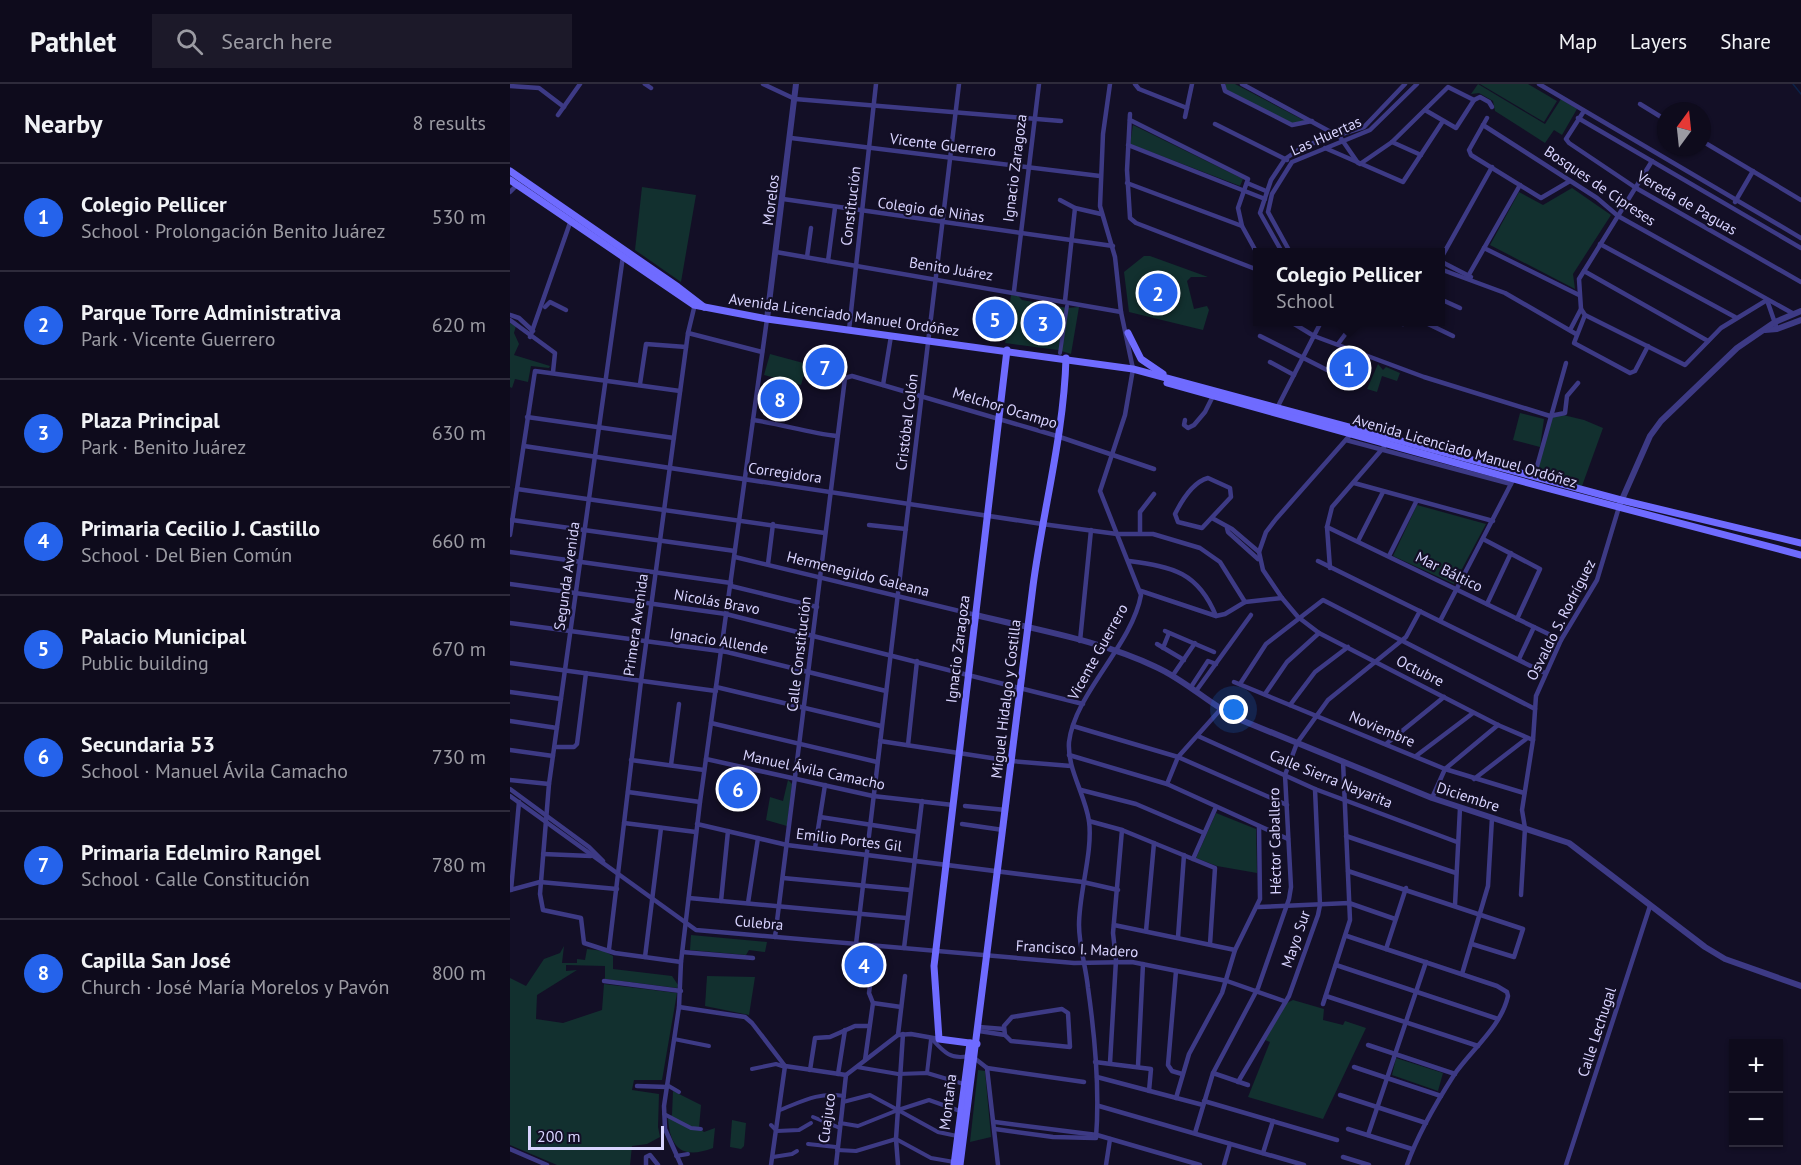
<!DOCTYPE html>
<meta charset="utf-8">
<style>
body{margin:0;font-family:"PT Sans",sans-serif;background:#1c1929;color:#f1f3f6}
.controls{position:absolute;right:18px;bottom:18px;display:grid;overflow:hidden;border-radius:0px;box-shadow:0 2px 4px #0004}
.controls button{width:54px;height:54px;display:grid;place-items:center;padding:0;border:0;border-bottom:2px solid #2e2b3b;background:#0e0b1c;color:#f1f3f6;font:30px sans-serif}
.compass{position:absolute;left:1147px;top:18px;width:54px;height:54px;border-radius:50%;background:#0e0b1c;box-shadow:0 2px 4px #0004;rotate:15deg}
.scale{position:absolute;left:18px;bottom:15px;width:136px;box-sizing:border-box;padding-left:6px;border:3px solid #d9d4ff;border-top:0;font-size:16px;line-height:21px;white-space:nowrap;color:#d9d4ff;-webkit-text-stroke:4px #130f26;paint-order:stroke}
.you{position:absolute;left:724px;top:626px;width:21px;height:21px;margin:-15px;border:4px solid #fff;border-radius:50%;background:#1a73e8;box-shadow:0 0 0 9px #1a73e833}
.badge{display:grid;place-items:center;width:39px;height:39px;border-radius:50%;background:#2563eb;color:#fff;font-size:20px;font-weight:700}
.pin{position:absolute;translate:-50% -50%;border:3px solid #fff;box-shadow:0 2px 6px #0006}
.popup{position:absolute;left:743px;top:164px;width:192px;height:78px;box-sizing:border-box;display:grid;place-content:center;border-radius:0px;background:#0e0b1c;filter:drop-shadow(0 2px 4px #0005);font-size:20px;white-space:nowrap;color:#9b9ba3}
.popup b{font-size:22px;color:#f1f3f6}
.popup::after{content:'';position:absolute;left:50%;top:100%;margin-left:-12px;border:12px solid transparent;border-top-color:#0e0b1c}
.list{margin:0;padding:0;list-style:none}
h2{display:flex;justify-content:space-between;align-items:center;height:78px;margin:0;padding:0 24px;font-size:26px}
h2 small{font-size:20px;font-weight:400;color:#9b9ba3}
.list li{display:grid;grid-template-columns:39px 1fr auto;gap:18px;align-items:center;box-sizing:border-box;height:108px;padding:0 24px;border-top:2px solid #2e2b3b}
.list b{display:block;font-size:22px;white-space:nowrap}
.list p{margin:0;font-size:20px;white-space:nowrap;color:#9b9ba3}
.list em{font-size:20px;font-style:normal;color:#9b9ba3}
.icon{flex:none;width:33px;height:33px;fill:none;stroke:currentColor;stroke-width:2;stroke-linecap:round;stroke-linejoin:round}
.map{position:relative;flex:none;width:1291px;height:1081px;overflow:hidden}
header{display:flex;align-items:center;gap:36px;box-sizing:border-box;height:84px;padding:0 30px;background:#0e0b1c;border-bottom:2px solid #2e2b3b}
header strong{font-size:28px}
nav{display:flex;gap:33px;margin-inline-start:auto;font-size:21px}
.search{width:420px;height:54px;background:#1c1929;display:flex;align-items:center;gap:15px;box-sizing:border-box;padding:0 21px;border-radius:0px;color:#9b9ba3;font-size:22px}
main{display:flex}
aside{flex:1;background:#0e0b1c}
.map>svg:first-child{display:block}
.green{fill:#12302f}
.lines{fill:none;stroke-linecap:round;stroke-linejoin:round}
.stream{stroke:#0c2248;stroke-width:1.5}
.pedestrian{stroke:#3d3a85;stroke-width:4}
.minor{stroke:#3d3a85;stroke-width:4.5}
.tertiary{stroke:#3d3a85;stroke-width:6}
.secondary{stroke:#6f6bff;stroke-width:7}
.labels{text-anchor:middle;stroke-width:4.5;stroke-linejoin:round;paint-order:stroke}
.street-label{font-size:15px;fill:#d9d4ff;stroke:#130f26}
</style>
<header>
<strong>Pathlet</strong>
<div class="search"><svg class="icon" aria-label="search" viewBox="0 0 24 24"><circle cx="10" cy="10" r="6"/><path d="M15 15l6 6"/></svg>Search here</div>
<nav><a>Map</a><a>Layers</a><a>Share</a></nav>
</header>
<main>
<aside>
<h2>Nearby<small>8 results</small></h2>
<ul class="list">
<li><span class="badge">1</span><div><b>Colegio Pellicer</b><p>School · Prolongación Benito Juárez</p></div><em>530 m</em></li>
<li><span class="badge">2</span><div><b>Parque Torre Administrativa</b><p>Park · Vicente Guerrero</p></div><em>620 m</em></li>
<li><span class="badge">3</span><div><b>Plaza Principal</b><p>Park · Benito Juárez</p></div><em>630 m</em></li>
<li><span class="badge">4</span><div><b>Primaria Cecilio J. Castillo</b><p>School · Del Bien Común</p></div><em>660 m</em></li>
<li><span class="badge">5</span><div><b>Palacio Municipal</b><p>Public building</p></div><em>670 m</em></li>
<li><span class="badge">6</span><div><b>Secundaria 53</b><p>School · Manuel Ávila Camacho</p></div><em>730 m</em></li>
<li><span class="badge">7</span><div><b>Primaria Edelmiro Rangel</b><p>School · Calle Constitución</p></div><em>780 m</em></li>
<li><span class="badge">8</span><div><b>Capilla San José</b><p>Church · José María Morelos y Pavón</p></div><em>800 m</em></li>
</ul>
</aside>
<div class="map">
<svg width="1291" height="1081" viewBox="0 0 1291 1081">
<rect width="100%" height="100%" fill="#130f26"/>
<g class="green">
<polygon points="716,0 725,0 795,37 785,41 715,5"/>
<polygon points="968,0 1035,40 1051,15 1067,25 1052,51 1044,46 1035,59 985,27 983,17 969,9 961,10"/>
<polygon points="970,0 1018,0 1047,17 1034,38"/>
<polygon points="623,41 733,95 730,102 620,60"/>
<polygon points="132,103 186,111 171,198 125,166"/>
<polygon points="1062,104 1101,131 1063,190 1065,205 980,161 1009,108 1033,121"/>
<polygon points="634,172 640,172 698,193 681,193 677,197 684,225 697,222 699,226 693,246 619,228 614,188"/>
<polygon points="501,211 508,212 512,216 557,224 569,223 561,270 548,266 495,259 501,233 498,232"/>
<polygon points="0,239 6,242 4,249 9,260 4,271 40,282 39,284 21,282 18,298 5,295 2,304 0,303"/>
<polygon points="260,270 297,280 291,301 254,291"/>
<polygon points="868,280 873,286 876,283 890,289 887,297 872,292 867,308 857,305"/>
<polygon points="1010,329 1034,335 1030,363 1003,356"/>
<polygon points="1045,329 1074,336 1093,344 1072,402 1026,389 1040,333"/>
<polygon points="907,421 976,440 944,500 883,472"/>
<polygon points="278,696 282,700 277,742 256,736 260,713 273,717"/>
<polygon points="706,729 746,745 747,789 707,782 686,774"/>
<polygon points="181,851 257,858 255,868 239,866 236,871 180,866"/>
<polygon points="54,862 52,879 67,879 67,875 75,876 77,865 94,867 103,872 103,885 162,892 168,901 167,904 95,895 95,882 56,881 56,887 67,886 27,911 26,935 53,939 92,926 94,900 167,909 152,996 124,996 122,1006 149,1010 148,1043 150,1053 137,1060 122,1062 120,1081 47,1081 0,1061 0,894 16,902 34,875 50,869"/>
<polygon points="197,892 245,893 239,931 195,922"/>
<polygon points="783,916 814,925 813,936 833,941 835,937 856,944 813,1035 738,1013 760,958 755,956 775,920"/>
<polygon points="886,974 933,989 928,1007 882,991"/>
<polygon points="468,986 475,987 481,1053 460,1058"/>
<path d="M163,1007L191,1021L189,1044L194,1048L205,1044L203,1064C174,1075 160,1066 158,1034L162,1031Z"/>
<polygon points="222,1036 236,1039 234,1062 231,1065 220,1063"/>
</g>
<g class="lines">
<polyline class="stream" points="1283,0 1291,10"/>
<g class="pedestrian">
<polyline points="550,269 557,222"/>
<path d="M421,954C433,967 440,976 458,972"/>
<polyline points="164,955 199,962"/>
<polyline points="347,983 388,990 417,989 454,1000"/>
<polyline points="242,985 266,980 275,983"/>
<polyline points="417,989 421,955"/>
<polyline points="157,1001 169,1008"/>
<polyline points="333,1018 360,1011 388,1026 419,1016 450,1027"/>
<path d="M270,1026C293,1017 308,1008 334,1012"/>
<polyline points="154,1030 181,1044 191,1045"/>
<polyline points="303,1033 330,1044"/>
<polyline points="330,1039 348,1042 388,1026 428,1048 447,1052"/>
<polyline points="261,1041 267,1047 289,1046 301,1039"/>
<polyline points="298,1060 326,1063"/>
<polyline points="327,1066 346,1067 386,1055 421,1074 444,1078"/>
<polyline points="166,1072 178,1070"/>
<polyline points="263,1073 282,1070 287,1067"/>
</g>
<g class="minor">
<polyline points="135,0 141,4"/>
<polyline points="253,0 285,15 551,37"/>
<polyline points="625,0 629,5 677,24"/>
<polyline points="713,0 715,7 782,41 802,37"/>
<polyline points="732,0 830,53 848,79"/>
<polyline points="1029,0 1291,154"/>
<polyline points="0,2 29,4 54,23"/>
<polyline points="1130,20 1156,36"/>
<polyline points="915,26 946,44 964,16"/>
<polyline points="1074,27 1056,55 1059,59 1126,104 1291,198"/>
<polyline points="620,30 617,86 620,134 626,139 748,186"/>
<polyline points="48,31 70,0"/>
<polyline points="675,33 682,0"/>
<polyline points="977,34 959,66 961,71 1031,114 1060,97"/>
<polyline points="1068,34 1291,164"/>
<polyline points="620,36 738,95 728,124 732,142 748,171"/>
<polyline points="705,40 777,76"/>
<polyline points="973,41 1087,114 1108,132 1284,230"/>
<polyline points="281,54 590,92"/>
<polyline points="1192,57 1291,116"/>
<polyline points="882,58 911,71"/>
<polyline points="618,61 755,115"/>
<polyline points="815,64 893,98 933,37"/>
<polyline points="850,80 882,58 938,3 964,16 970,13 979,18 982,23"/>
<polyline points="617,99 732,142"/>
<polyline points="737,99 756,107"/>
<polyline points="0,108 7,101"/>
<polyline points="273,115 603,162"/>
<polyline points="550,116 565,124 591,130"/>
<polyline points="1225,118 1243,87"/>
<polyline points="1090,160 1225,233"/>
<polyline points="974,164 1069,211"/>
<polyline points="266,168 611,228"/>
<polyline points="772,168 750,129 761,96 775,75 794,62 854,43 895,0"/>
<polyline points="780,168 758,128 762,110 782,78 860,46 907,0"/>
<polyline points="113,172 39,700 30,810 33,826 71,834 74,859 105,869 171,878"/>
<polyline points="297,173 301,144"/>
<polyline points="930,176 982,83"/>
<polyline points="318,177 325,124"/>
<polyline points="930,177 961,193"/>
<polyline points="930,185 995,209 1066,250"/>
<polyline points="1074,187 1198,257"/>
<polyline points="957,194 1010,101"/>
<polyline points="504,207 529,0"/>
<polyline points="930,215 950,224"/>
<polyline points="1257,216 1267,245"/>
<polyline points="555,217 565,124"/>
<polyline points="35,223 40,218 56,226"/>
<polyline points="1071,225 1075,231 1175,281 1211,244 1257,216"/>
<polyline points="0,231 9,234 23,247"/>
<polyline points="1075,231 1064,259 1120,289 1125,287 1138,262"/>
<polyline points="0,236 45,269 43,288"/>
<polyline points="781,238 804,252 914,293 1040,332 1055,329 1057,312 1068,299"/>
<polyline points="887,238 893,240 897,238"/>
<polyline points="914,238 943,252"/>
<polyline points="339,246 366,0"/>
<polyline points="1060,246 1071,225 1069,195 1142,77"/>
<polyline points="178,249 252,268"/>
<polyline points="750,252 823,289"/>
<polyline points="20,253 61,136"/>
<polyline points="828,260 843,240"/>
<polyline points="760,278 784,291"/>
<polyline points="130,300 136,260 176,263"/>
<polyline points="373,301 381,252"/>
<polyline points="766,326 811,238"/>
<polyline points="17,333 164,354"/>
<path d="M243,336C272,340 298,349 327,352"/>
<polyline points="675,336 674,341 678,344 684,341 695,328 704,310"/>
<polyline points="841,350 766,435 756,448 749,468 753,486 772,514 788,533 809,549 988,641 1023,656"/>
<polyline points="836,356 1001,400"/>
<polyline points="14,362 532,440 607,450 643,450 690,464 710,478 735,518"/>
<polyline points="1024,393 1056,279"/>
<path d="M698,394L720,404L721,413L692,444L668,438L665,430C672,416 683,398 698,394Z"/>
<polyline points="844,399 983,437"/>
<polyline points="7,405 315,449"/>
<polyline points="702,434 722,445 749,468"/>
<polyline points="2,436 225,467"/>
<polyline points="359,441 396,445"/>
<polyline points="817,443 1051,556"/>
<polyline points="717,444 718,448 748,475"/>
<polyline points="630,449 630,428 644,410"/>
<polyline points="0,451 25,287 170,307"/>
<polyline points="973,455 1030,485 1007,535"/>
<polyline points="848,457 873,408"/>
<polyline points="0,468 221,499"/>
<polyline points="879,472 906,418"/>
<polyline points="225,473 466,531"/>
<path d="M619,477C663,483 688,488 706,532"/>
<polyline points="808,477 1035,589"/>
<polyline points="258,480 263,440"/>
<polyline points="820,484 817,443 822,423 874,363"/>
<polyline points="0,500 216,530 573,620"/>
<polyline points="221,502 307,523"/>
<polyline points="631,507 706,532 715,530 735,518 772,514"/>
<polyline points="977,520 1001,469"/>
<polyline points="930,537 1002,398"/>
<polyline points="0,539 217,568 376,607"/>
<polyline points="655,547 704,568"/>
<polyline points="570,557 581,446"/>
<polyline points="647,560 674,576"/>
<polyline points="653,564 659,549"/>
<polyline points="1009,575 1024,543"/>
<polyline points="0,579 206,607"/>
<polyline points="663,591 685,559"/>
<polyline points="724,598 935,685 1014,709"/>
<polyline points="730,600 756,560 813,516 1025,625"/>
<polyline points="206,603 371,642"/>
<polyline points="681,603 698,577 706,580"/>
<polyline points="686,607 741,531"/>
<polyline points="0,608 51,615"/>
<polyline points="755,610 777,578 809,549"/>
<polyline points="780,621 805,588 838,563"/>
<polyline points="0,637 47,644"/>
<polyline points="201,639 367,678"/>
<polyline points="563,642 668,673 777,721"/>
<polyline points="688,652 805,705 947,758"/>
<polyline points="370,657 501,677 561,682"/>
<polyline points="876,660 934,613"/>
<polyline points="398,661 407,577"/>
<polyline points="45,663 64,663 67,660 76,589"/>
<polyline points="0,666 43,672"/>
<polyline points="559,671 657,700 778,755"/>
<polyline points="906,672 963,629"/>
<polyline points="196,675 363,712 443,721"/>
<polyline points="121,676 194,686"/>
<polyline points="161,681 169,620"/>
<polyline points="964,695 1016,655"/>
<polyline points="0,696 39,700"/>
<polyline points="657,700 668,673 710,626"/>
<polyline points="0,705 79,763 93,777"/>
<polyline points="571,706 626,720 694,749"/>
<polyline points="118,708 190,718"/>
<polyline points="0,712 186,846 564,879 622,878 717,897 774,917"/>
<polyline points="922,714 935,685 988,641"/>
<polyline points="455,722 496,726"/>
<polyline points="310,733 408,748"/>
<polyline points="579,737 612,746 705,784 700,860"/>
<polyline points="114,739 186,748"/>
<polyline points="187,740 277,761 573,798 608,806"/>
<polyline points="452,740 493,746"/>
<polyline points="836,752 946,789"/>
<polyline points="305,764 315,701"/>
<polyline points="33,770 81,772"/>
<polyline points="683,775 706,723"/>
<polyline points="838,787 1013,845 1004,873 962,860"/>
<polyline points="273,794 400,806"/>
<polyline points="0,806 30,798 107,805"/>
<polyline points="1,806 9,718"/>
<polyline points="1011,811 1015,744 1012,726 1023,656 1026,612 1051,556 1087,496 1109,423"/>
<polyline points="179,814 396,834"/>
<polyline points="211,817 218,747"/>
<polyline points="238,819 248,754"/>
<polyline points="945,821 950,724"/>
<polyline points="748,823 839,819 885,835"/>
<polyline points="604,841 725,866"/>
<polyline points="636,847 644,759"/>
<path d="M837,852L987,902L997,908L998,912C991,943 962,965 944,991C926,1019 908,1049 897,1081"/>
<polyline points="265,853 335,294 342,292 547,352 644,385"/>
<polyline points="668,853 674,771"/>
<polyline points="346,860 449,0"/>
<polyline points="394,864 412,717"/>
<polyline points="99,865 131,597 178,249 185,220"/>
<polyline points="876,865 896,804"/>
<polyline points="172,868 243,874"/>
<polyline points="135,873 151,744"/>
<polyline points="826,881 988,935"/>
<polyline points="666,887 658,981 662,987 672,990"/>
<polyline points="952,890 978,802 982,734"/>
<polyline points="94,897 171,907"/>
<polyline points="816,912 968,962"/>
<polyline points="363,919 391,923"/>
<polyline points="813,920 840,836 833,677"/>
<polyline points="169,923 235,933 242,939 275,982 261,1081"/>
<polygon points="552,925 558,929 560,963 501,957 495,951 494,942 502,933"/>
<polyline points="469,943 494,945"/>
<polyline points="469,947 495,951"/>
<polyline points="388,951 395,892"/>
<polyline points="858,961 945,990"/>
<polyline points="463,973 477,984"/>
<polyline points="355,976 363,919 359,909 361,894"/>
<polyline points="585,978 641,985 639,1007"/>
<polyline points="600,979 606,876 603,849 612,746"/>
<polyline points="275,982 336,991 388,951 401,950 429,955"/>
<polyline points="628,982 633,880"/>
<polyline points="844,983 931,1012"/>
<polyline points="477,984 488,1081"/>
<polyline points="477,984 574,998"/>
<polyline points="300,986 305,954 320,953 345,942 359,942"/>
<polyline points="703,989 738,1001"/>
<polyline points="328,990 335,946"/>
<polyline points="587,993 693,1021"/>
<polyline points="728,998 779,912 808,831 810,821 805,705"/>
<polyline points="127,1002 157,1003"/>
<polyline points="830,1011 916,1039"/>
<polyline points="666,1014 679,970 712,909 725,866 750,815 749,742"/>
<polyline points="694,1017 827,1056"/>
<polyline points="589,1022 794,1081"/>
<polyline points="485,1038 587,1051 690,1081"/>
<polyline points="485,1045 543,1053 585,1054"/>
<polyline points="838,1045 902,1065"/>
<polyline points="685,1049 703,989 748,904 779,815 781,803 775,691 787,659 818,616 896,553 910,527"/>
<polyline points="858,1051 916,878"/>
<path d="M586,1054C590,1004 585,953 578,904C576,883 569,862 569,841C569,808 583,768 579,737C575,710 557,685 559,658C565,609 622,561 631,511L590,407L615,331L623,285L611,228L605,173L590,122L593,50L600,0"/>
<polyline points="0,1065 37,1081"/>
<polyline points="753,1069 763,1037"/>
<polyline points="833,1073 859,1081"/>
<polyline points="136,1081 136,1073 140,1071 148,1081"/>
<polyline points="171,1081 155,1045 154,1022 169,923 171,878 190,718 257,235"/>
<polyline points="326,1081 336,991"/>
<polyline points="388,1081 386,1055 393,950"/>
<polyline points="596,1081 600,1055"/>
<polyline points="714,1081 720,1060"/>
<polyline points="1056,1081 1140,822"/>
</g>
<g class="tertiary">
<polyline points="257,235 286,0"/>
<polyline points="1255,246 1267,245 1291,236"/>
<polyline points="1110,420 1140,352 1151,337 1227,264 1265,238 1291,227"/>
<path d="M466,531C526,546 590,556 646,583C677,597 701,622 731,636L922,714L1059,759L1195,863L1215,875L1291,902"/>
</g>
<g class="secondary">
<polyline points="0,87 168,203 194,223"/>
<polyline points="0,96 184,221 257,235 623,285 1111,416 1291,459"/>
<polyline points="618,249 631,275 653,290"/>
<polyline points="657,299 1040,405 1291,471"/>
<polyline points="467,960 429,955 424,882 497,266"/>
<polyline points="444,1081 460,959"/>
<path d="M450,1081C476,888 498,695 523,502C533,426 554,350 556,274"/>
</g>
</g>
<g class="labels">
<g class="street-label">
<text transform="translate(816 52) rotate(-24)" y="5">Las Huertas</text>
<text transform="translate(433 61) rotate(7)" y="5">Vicente Guerrero</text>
<text transform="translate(505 84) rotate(-83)" y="5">Ignacio Zaragoza</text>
<text transform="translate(1090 102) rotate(34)" y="5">Bosques de Cipreses</text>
<text transform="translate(261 116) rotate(-83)" y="5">Morelos</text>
<text transform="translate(1177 119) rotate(30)" y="5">Vereda de Paguas</text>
<text transform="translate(341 122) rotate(-83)" y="5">Constitución</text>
<text transform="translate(421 126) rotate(8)" y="5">Colegio de Niñas</text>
<text transform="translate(441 185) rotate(9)" y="5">Benito Juárez</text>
<text transform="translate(334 231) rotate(8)" y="5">Avenida Licenciado Manuel Ordóñez</text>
<text transform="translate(495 324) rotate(17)" y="5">Melchor Ocampo</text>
<text transform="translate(397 338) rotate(-83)" y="5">Cristóbal Colón</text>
<text transform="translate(955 367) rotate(16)" y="5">Avenida Licenciado Manuel Ordóñez</text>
<text transform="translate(275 389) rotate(8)" y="5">Corregidora</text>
<text transform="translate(939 488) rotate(26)" y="5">Mar Báltico</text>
<text transform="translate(348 490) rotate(14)" y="5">Hermenegildo Galeana</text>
<text transform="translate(57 492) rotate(-82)" y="5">Segunda Avenida</text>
<text transform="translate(207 518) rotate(10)" y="5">Nicolás Bravo</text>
<text transform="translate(1051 536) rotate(-63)" y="5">Osvaldo S. Rodríguez</text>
<text transform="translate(126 541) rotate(-82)" y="5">Primera Avenida</text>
<text transform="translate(209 557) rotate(9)" y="5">Ignacio Allende</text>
<text transform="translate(448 565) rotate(-83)" y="5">Ignacio Zaragoza</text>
<text transform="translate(588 568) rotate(-61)" y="5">Vicente Guerrero</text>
<text transform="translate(289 570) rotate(-83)" y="5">Calle Constitución</text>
<text transform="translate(910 587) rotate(27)" y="5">Octubre</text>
<text transform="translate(496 615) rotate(-83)" y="5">Miguel Hidalgo y Costilla</text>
<text transform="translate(872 645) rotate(23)" y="5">Noviembre</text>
<text transform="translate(304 686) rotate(12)" y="5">Manuel Ávila Camacho</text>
<text transform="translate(821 695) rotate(22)" y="5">Calle Sierra Nayarita</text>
<text transform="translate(958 713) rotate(18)" y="5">Diciembre</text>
<text transform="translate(339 756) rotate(7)" y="5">Emilio Portes Gil</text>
<text transform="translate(765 757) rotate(-91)" y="5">Héctor Caballero</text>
<text transform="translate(249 839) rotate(5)" y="5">Culebra</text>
<text transform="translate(786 855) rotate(-71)" y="5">Mayo Sur</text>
<text transform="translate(567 865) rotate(3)" y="5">Francisco I. Madero</text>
<text transform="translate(1087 948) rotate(-72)" y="5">Calle Lechugal</text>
<text transform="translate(438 1018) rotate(-83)" y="5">Montaña</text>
<text transform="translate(317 1034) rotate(-82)" y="5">Cuajuco</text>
</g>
</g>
</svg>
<div class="controls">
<button>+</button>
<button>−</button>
</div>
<svg class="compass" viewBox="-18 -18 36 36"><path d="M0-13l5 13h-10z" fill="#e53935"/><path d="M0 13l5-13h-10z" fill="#9b9ba3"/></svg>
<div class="scale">200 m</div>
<div class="you"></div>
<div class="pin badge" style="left:839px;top:284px">1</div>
<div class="popup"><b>Colegio Pellicer</b>School</div>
<div class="pin badge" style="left:648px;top:209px">2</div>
<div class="pin badge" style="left:533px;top:239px">3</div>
<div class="pin badge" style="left:354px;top:881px">4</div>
<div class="pin badge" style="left:485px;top:235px">5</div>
<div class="pin badge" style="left:228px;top:705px">6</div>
<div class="pin badge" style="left:315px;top:283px">7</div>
<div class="pin badge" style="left:270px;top:315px">8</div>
</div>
</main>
